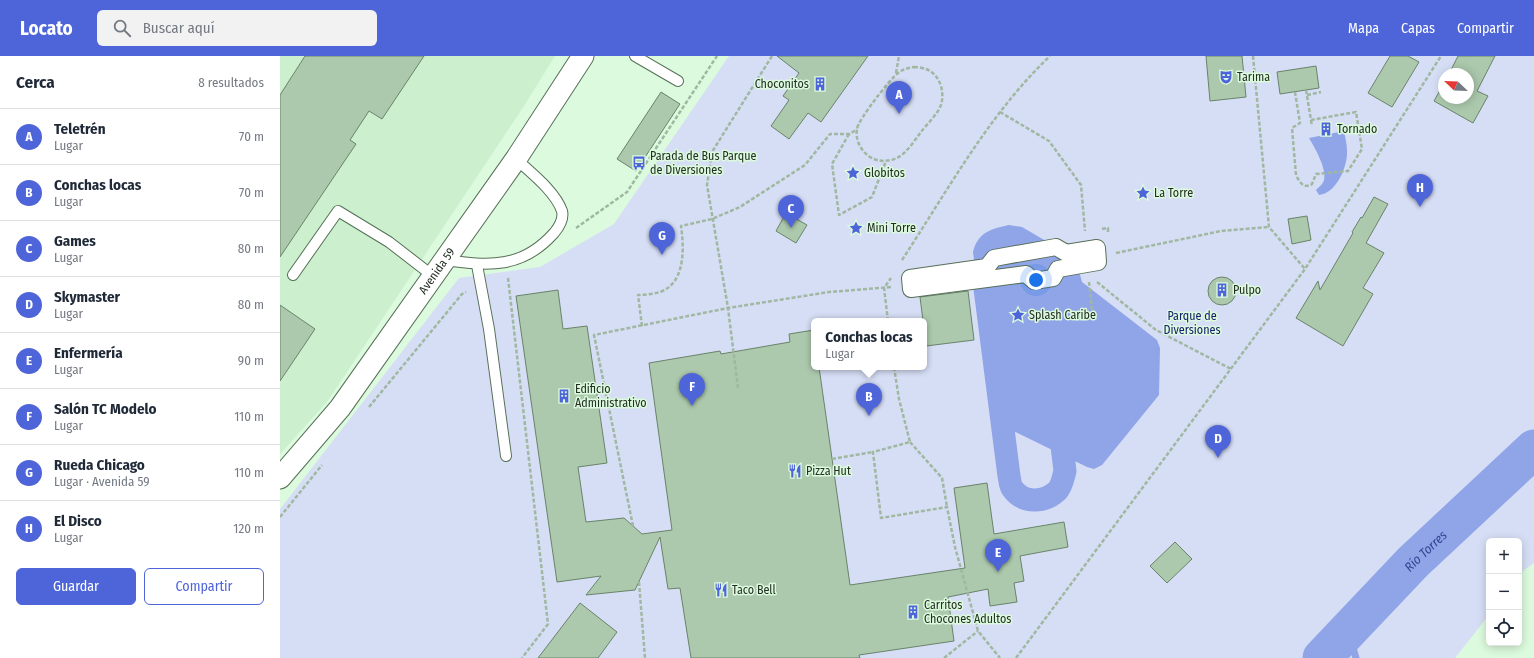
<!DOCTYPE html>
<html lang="es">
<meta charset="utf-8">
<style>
body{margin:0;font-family:"Fira Sans Condensed",sans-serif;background:#f2f2f3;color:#1f2937}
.controls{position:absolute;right:12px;bottom:12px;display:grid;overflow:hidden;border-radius:6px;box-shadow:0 2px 10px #0003}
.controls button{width:36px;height:36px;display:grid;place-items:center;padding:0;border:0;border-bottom:1px solid #e0e1e3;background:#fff;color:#1f2937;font:20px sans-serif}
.compass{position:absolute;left:1158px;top:12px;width:36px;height:36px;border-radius:50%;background:#fff;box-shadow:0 2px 10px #0003;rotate:293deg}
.you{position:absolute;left:756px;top:224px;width:14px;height:14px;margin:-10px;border:3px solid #fff;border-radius:50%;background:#1a73e8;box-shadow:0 0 0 6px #1a73e833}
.badge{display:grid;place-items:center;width:26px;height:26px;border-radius:50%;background:#4e65da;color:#fff;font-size:13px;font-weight:700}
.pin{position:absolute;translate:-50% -33px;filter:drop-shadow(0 1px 2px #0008)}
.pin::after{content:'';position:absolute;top:21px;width:14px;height:12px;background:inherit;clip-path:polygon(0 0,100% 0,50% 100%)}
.popup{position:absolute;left:531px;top:262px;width:116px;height:52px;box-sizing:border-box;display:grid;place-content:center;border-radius:6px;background:#fff;filter:drop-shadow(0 1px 3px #0005);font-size:13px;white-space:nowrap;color:#747a83}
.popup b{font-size:15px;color:#1f2937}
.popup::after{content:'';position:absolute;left:50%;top:100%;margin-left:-8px;border:8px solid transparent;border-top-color:#fff}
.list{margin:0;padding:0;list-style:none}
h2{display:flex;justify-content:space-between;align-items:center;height:52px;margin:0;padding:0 16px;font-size:17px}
h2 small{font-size:13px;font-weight:400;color:#747a83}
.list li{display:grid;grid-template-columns:26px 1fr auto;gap:12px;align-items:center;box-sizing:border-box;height:56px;padding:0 16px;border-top:1px solid #e0e1e3}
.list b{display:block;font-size:15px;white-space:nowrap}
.list p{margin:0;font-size:13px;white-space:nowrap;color:#747a83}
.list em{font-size:13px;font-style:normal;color:#747a83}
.actions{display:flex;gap:8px;padding:12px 16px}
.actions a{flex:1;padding:9px 0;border:1px solid #4e65da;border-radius:6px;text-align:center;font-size:14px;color:#4e65da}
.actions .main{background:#4e65da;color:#fff}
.icon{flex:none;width:22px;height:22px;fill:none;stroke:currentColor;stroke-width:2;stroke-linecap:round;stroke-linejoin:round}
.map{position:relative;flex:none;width:1254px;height:602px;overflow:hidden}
header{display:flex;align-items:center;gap:24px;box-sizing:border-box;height:56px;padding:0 20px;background:#4e65da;color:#fff}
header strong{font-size:19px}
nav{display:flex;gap:22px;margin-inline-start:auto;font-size:14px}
.search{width:280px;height:36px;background:#f2f2f3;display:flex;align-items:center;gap:10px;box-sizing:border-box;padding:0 14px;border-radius:6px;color:#747a83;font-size:15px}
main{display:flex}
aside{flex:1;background:#fff}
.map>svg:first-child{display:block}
.built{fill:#ccf0cd}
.green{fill:#d6def5;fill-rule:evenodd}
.water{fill:#90a4e8}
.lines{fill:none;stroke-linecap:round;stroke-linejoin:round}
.stream{stroke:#90a4e8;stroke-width:7}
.canal{stroke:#90a4e8;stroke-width:23}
.river{stroke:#90a4e8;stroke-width:39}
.building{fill:#acc9ad;stroke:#69836a}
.service-casing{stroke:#567057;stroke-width:12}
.minor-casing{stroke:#567057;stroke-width:23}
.path{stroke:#a0b8a1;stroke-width:2.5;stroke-dasharray:4 2;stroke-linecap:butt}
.service{stroke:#fff;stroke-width:10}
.minor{stroke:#fff;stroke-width:21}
.pedestrian-bridge-casing{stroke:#567057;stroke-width:18;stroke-linecap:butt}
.pedestrian-bridge{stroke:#fff;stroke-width:16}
.labels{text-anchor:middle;stroke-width:3;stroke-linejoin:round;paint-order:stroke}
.poi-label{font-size:12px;fill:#242f24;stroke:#dcfadd;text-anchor:start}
.street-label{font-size:12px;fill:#242f24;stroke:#dcfadd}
.park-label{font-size:12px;fill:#18206c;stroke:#dcfadd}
.water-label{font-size:13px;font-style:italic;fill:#344493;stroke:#dcfadd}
</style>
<header>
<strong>Locato</strong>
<div class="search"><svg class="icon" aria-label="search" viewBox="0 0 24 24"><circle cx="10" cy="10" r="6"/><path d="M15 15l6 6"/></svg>Buscar aquí</div>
<nav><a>Mapa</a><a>Capas</a><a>Compartir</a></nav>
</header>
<main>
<aside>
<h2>Cerca<small>8 resultados</small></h2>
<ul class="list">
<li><span class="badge">A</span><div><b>Teletrén</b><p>Lugar</p></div><em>70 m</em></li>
<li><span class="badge">B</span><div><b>Conchas locas</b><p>Lugar</p></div><em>70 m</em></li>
<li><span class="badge">C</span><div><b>Games</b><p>Lugar</p></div><em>80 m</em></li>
<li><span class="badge">D</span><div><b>Skymaster</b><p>Lugar</p></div><em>80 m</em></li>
<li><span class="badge">E</span><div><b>Enfermería</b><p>Lugar</p></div><em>90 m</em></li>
<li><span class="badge">F</span><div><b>Salón TC Modelo</b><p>Lugar</p></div><em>110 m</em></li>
<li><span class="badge">G</span><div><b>Rueda Chicago</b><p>Lugar · Avenida 59</p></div><em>110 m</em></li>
<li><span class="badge">H</span><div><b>El Disco</b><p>Lugar</p></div><em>120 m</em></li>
</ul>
<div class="actions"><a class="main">Guardar</a><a>Compartir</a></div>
</aside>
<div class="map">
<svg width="1254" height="602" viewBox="0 0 1254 602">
<rect width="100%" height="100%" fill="#dcfadd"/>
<polygon class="built" points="0,0 275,0 242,53 47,346 0,398"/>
<path class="green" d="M449,0H1254V507L1244,514L1239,521V485H1209V559L1175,602H0V453L179,222L260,211L334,168ZM1164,18H1188V42H1164ZM534,265H644V311H534Z"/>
<g class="water">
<path d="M1064,75C1065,81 1067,88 1067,94C1068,110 1057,137 1039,139L1036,134C1039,131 1043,128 1044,124C1047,113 1035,92 1029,82Z"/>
<path d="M729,169L742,171L766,185L798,211L802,226L877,284L880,292L879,339L822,409L814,413L807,411L725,371L717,364L714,354L693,196C698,176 711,173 729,169Z"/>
</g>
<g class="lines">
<polyline class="stream" points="1068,575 1076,602"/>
<path class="canal" d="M737,191L755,203L761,213L785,415C783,422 782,430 777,435C764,447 743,448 732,432C730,429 730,424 729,420L703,217C708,198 718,192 737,191Z"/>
<path class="river" id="s1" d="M1042,602L1133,506L1254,393"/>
</g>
<g class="building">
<polygon points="25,0 144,0 102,63 89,55 70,84 76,88 0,201 0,39"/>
<polygon points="497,0 588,0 541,66 528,57 509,83 491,70 509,44 503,40 519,17"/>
<polygon points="926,0 962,0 966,41 930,45"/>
<polygon points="1110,0 1128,0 1139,6 1112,51 1088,37"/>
<polygon points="1178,0 1215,0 1197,35 1208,40 1193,67 1154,45 1164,27 1164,42 1188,42 1188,18 1169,18"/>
<polygon points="1036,10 1039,32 1000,38 997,16"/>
<polygon points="381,36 400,48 356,115 337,103"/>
<polygon points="1094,141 1108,148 1086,187 1104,197 1083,232 1093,238 1063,290 1016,262 1038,225 1040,234 1073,177 1072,176 1081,161 1082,162"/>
<polygon points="506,157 527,169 516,187 496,175"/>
<polygon points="1027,160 1031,184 1012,188 1008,163"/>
<circle cx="942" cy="235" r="14"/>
<polygon points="278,234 283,273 307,270 327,407 298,411 306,466 344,462 362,478 392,474 369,307 440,295 441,298 510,286 509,278 534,274 534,311 539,311 570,529 685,512 674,432 707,427 714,478 784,466 788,491 740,500 744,525 734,527 737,546 710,550 708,533 668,541 674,585 579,599 580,602 411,602 400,532 388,533 380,481 355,534 306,539 321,520 277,526 236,240"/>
<polygon points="688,235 694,284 646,290 644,265 643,265 640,241"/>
<polygon points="0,249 35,273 0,325"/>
<polygon points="895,486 912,503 887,527 870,510"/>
<polygon points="300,547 337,576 318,602 258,602"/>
</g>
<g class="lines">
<g class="service-casing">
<g id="service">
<polyline points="355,0 398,25"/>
<path d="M165,204C209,210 242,213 274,177C279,171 284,163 282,155C275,135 251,117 236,103"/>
<polyline points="197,209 209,273 226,400"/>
<polyline points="13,219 58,155 109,186 153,220"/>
</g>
</g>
<g class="minor-casing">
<g id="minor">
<path id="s2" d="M0,422L60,352L236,103L303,0"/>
</g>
</g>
<g class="path">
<polyline points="973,0 989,171 1025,213"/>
<path d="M634,11C638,11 643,12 646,13C660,18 665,36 661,49C657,59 647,68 641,76C634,85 627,97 617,102C608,106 598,106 590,101C581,95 575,84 577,73C578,64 610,23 618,17C623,13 628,12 634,11Z"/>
<polyline points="616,17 619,0"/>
<path d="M1015,36L1020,67L1012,72L1016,119C1020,127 1024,133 1032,128L1036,118L1068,115L1082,93L1076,56L1031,64L1026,34"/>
<polyline points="1027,39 1041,36"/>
<polyline points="720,56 769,85 801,129 805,175"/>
<polyline points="1031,64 1032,70"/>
<polyline points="569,78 552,108 559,159 592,141 606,105"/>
<polyline points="296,172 347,136 437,0"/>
<polyline points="822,173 828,172 828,177"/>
<polyline points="836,197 941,175 989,171"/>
<path d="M622,204C668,134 709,58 770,0"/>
<polyline points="228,222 268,568 242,602"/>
<polyline points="809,226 813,263"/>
<polyline points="817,226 876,274 951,313"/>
<polyline points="608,265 604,232 611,222"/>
<path d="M362,270L358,239C365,239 373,238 380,236C406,227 404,191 401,170L432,163L460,151L525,109L550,78H570L577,73"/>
<polyline points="614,311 619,343 630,386 593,396 601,462 667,451 675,491 698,575 720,602"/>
<polyline points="458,332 448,252 427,129 432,96 492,0"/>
<polyline points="89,351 182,238 186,236"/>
<polyline points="630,386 662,422 667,451"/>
<polyline points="552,403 593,396"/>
<polyline points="0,461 42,409"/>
<polyline points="353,470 314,279 448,252 549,236 612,231"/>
<polyline points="359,526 365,602"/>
<polyline points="664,602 698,575"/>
<polyline points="736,602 1025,213 1161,0"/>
</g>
<use href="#service" class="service"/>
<use href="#minor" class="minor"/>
<g class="pedestrian-bridge-casing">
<polygon id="pedestrian-bridge" points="776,191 786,197 817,192 818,206 778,213 773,222 754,225 746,218 631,233 630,222 707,211 714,202"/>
</g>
<use href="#pedestrian-bridge" class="pedestrian-bridge"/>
</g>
<defs>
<g id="theatre-bare" transform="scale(1.08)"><path d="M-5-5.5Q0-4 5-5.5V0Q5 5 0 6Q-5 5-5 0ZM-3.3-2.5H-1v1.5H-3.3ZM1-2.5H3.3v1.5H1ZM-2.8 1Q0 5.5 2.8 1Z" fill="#4e65da" stroke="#dcfadd" stroke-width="2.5" paint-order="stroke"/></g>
<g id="building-bare" transform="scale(1.08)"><path d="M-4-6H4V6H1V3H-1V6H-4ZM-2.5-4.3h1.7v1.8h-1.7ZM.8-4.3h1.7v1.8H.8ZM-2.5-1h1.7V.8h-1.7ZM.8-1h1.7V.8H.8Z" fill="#4e65da" stroke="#dcfadd" stroke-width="2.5" paint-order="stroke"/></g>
<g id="bus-bare" transform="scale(1.08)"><path d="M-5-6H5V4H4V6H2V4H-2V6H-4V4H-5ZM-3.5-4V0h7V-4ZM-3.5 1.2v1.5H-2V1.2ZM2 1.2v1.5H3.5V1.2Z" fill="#4e65da" stroke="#dcfadd" stroke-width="2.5" paint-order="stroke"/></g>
<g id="sight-bare" transform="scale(1.08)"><path d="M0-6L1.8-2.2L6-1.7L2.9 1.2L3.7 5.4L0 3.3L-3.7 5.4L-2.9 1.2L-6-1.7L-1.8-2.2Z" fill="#4e65da" stroke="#dcfadd" stroke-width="2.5" paint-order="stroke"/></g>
<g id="restaurant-bare" transform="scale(1.08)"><path d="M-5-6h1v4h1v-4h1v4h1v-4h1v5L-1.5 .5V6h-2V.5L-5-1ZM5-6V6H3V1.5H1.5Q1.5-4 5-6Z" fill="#4e65da" stroke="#dcfadd" stroke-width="2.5" paint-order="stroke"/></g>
</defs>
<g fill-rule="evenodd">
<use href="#theatre-bare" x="946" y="21"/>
<use href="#building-bare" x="540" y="28"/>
<use href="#building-bare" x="1046" y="73"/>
<use href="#bus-bare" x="359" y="107"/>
<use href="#sight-bare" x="573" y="117"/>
<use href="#sight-bare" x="863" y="137"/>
<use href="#sight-bare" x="576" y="172"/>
<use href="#building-bare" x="942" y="234"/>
<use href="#sight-bare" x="738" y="259"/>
<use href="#building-bare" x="284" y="340"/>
<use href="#restaurant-bare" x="515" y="415"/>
<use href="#restaurant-bare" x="441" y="534"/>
<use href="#building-bare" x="633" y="556"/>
</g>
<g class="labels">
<g class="poi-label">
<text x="957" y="25">Tarima</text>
<text x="529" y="32" text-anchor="end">Choconitos</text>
<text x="1057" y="77">Tornado</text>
<text x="370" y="104">Parada de Bus Parque<tspan x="370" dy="14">de Diversiones</tspan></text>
<text x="584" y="121">Globitos</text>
<text x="874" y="141">La Torre</text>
<text x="587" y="176">Mini Torre</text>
<text x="953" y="238">Pulpo</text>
<text x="749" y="263">Splash Caribe</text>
<text x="295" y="337">Edificio<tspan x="295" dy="14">Administrativo</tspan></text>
<text x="526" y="419">Pizza Hut</text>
<text x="452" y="538">Taco Bell</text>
<text x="644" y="553">Carritos<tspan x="644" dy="14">Chocones Adultos</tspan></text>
</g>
<g class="street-label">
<text dy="4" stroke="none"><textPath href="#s2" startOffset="260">Avenida 59</textPath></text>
</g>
<g class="park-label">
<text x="912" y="264">Parque de<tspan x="912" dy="14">Diversiones</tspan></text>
</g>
<g class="water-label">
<text dy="5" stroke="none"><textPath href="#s1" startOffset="149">Río Torres</textPath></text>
</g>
</g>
</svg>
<div class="controls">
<button>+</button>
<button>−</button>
<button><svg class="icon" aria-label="locate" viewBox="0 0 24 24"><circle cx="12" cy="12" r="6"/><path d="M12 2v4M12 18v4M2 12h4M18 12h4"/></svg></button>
</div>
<svg class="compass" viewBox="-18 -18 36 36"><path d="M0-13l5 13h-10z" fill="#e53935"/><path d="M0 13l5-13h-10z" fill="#747a83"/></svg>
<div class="you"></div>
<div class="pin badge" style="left:619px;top:58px">A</div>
<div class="pin badge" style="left:589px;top:360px">B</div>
<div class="popup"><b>Conchas locas</b>Lugar</div>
<div class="pin badge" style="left:511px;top:172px">C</div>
<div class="pin badge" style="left:938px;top:402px">D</div>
<div class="pin badge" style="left:718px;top:516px">E</div>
<div class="pin badge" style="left:412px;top:350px">F</div>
<div class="pin badge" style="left:382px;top:199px">G</div>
<div class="pin badge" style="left:1140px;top:151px">H</div>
</div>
</main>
